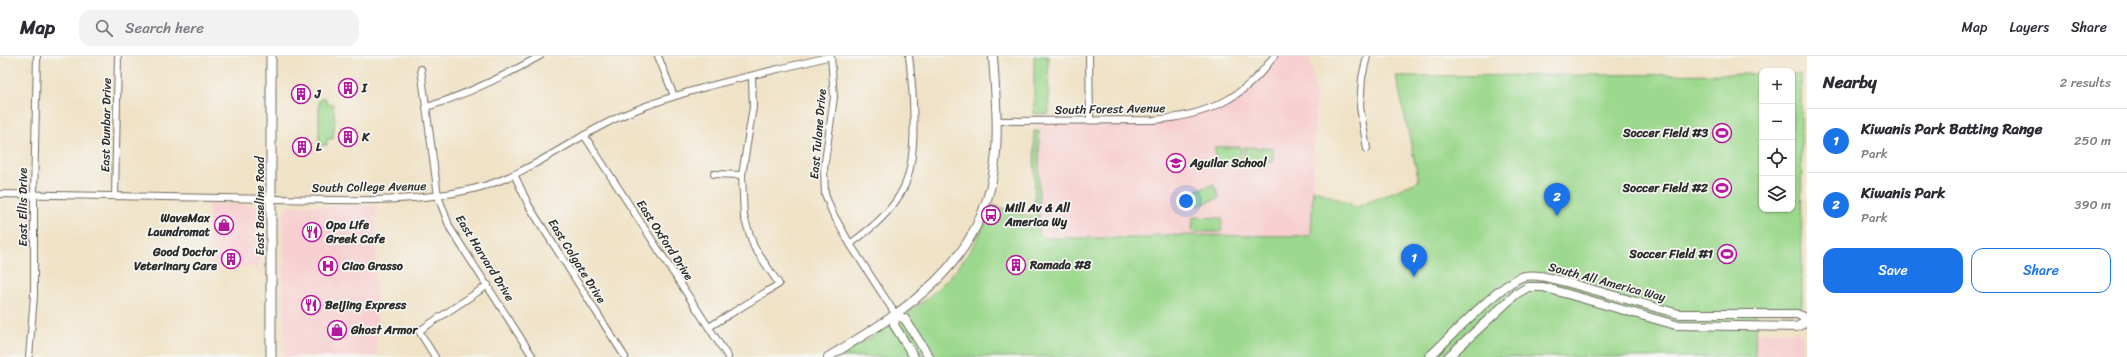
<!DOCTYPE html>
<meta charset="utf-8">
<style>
body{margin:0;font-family:Sriracha,sans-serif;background:#f2f2f3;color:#2b2b33}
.controls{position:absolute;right:12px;top:12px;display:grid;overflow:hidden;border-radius:8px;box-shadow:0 1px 3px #0004}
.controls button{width:36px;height:36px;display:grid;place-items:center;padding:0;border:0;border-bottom:1px solid #e1e1e2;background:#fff;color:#2b2b33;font:20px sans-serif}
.you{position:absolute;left:1186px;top:145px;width:14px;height:14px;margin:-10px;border:3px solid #fff;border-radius:50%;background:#1a73e8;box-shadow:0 0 0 6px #1a73e833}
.badge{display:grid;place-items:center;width:26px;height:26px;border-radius:50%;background:#1a73e8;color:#fff;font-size:13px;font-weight:700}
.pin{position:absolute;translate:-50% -33px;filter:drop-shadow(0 1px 2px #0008)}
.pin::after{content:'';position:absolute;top:21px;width:14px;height:12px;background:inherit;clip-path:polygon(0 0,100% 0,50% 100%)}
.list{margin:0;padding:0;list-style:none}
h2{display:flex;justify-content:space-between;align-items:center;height:52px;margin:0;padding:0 16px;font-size:17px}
h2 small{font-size:13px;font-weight:400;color:#7c7c81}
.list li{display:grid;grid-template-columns:26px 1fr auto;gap:12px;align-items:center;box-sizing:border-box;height:64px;padding:0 16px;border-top:1px solid #e1e1e2}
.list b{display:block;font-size:15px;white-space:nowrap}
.list p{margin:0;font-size:13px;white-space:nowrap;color:#7c7c81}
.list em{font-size:13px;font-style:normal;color:#7c7c81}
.actions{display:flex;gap:8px;padding:12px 16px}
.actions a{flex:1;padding:9px 0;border:1px solid #1a73e8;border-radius:12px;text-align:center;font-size:14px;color:#1a73e8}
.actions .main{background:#1a73e8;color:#fff}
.icon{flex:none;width:22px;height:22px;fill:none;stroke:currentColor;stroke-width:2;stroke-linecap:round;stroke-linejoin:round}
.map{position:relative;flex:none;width:1807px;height:301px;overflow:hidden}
header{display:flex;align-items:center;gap:24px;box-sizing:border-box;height:56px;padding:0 20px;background:#fff;border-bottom:1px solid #e1e1e2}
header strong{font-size:19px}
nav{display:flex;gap:22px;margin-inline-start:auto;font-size:14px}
.search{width:280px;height:36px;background:#f2f2f3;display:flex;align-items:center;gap:10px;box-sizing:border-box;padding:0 14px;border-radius:12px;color:#7c7c81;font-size:15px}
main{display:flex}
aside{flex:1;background:#fff}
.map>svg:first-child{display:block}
.built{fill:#f7cfd0}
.green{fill:#9cd88d;stroke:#64825c}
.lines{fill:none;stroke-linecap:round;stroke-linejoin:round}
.street-casing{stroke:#706b61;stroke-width:8}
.secondary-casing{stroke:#706b61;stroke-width:10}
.primary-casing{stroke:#706b61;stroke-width:11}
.street{stroke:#fff;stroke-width:6}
.secondary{stroke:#fff;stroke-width:8}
.primary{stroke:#fff;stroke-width:9}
.labels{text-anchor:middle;stroke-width:3.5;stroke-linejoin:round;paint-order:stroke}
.poi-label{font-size:12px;font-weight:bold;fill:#2b2b2b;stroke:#f6f6f2;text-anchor:start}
.street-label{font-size:12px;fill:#2b2b2b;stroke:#f6f6f2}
</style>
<header>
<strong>Map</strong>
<div class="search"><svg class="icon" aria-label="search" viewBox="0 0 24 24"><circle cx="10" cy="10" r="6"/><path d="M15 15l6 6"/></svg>Search here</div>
<nav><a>Map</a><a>Layers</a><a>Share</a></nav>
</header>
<main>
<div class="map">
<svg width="1807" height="301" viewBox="0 0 1807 301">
<rect width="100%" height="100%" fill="#f6f6f2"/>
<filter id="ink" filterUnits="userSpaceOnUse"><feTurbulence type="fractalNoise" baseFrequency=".025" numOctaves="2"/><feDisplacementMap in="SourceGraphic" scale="8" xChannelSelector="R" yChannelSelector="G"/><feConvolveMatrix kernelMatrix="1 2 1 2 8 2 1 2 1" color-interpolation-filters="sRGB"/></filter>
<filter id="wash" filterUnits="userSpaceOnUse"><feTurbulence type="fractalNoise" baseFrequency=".012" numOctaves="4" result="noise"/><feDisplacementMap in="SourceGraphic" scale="16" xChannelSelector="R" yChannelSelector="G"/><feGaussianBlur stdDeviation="0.9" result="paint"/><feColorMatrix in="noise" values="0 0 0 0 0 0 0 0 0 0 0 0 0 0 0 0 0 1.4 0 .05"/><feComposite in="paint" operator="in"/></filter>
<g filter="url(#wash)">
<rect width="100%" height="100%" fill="#f0e2c6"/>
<g class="built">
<polygon points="1274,0 1301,0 1310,4 1316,40 1311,180 1045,182 1039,179 1039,75 1037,65 1153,64 1210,54 1238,37"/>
<polygon points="209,148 250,149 257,152 259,211 209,210"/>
<polygon points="291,150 376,150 377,301 284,301 283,157 285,153"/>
<polygon points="1756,276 1799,276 1802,282 1802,301 1756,301"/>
</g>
<g class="green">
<polygon points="1034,0 1048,0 1049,58 1034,58"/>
<path d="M1762,18V153H1792V18H1801L1802,250L1797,256L1756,255L1755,301H839C907,258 964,230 992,149L1031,161L1035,157L1034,75H1039V178L1045,182H1150L1155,179L1308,180H1311L1313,133L1357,151L1419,125L1396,20Z"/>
<polygon points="321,42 326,42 326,48 333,48 335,63 333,83 327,83 327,89 321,89 319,86 319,44"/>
<rect x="1215" y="91" width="26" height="17"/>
<polygon points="1244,91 1273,92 1273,106 1244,106"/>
<polygon points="1214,128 1219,142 1197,150 1192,136"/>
<polygon points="1193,161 1222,162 1221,176 1192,176"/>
</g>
</g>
<g filter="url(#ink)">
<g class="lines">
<g class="street-casing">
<g id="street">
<polyline points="658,0 674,40"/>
<polyline points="831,0 834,41 824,113 825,138 832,156 850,188 896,259"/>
<polyline points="1089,0 1090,64"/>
<polyline points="421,13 438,140 450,172 533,301"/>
<path d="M427,51C468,38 503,21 540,0"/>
<path d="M996,65L1153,64C1205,60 1243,44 1274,0"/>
<polyline points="584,79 728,301"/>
<polyline points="1367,93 1360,51 1362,22 1367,0"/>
<polyline points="514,118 529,150 625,301"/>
<polyline points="714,118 742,119"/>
<path d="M0,138C92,140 184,142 276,143C342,144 409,148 473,133C529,120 575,79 628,57C693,30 763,18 831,0"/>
<polyline points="115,139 118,0"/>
<path d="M850,188C872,172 892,156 904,131C919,99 913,34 909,0"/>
<polyline points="709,271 779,228 754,191 744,161 742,119 753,51 752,21"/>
<polyline points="29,301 34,240 34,139 37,0"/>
<polyline points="435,301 419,275 488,229"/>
</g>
</g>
<g class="secondary-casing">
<g id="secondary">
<polyline points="896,259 905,263 929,301"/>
<polyline points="896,259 894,269 914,301"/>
<path d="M828,301C908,253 983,208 995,106C999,71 995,35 993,0"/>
<path d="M1429,301C1449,283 1502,225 1525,220C1537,218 1550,222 1562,225L1679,258H1797L1807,263"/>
<polyline points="1448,301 1516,238 1528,231 1543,231 1676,269 1796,271 1807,266"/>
</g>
</g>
<g class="primary-casing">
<polyline id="primary" points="271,301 271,0"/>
</g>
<use href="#street" class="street"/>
<use href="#secondary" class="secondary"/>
<use href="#primary" class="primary"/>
</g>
</g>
<defs>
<g id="building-ring" transform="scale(1)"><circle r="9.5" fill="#f6f6f2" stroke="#b5179e" stroke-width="1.5"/><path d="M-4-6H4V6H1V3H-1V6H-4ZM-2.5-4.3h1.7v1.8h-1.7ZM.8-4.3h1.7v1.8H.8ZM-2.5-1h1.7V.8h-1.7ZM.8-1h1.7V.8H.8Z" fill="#b5179e"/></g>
<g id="stadium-ring" transform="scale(1)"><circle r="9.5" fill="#f6f6f2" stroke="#b5179e" stroke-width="1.5"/><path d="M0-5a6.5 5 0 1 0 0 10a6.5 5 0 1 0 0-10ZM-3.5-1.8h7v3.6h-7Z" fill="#b5179e"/></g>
<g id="school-ring" transform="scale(1)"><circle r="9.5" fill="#f6f6f2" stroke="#b5179e" stroke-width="1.5"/><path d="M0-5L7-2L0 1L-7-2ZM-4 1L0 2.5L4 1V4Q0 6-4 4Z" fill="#b5179e"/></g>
<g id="bus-ring" transform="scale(1)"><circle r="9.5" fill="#f6f6f2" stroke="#b5179e" stroke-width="1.5"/><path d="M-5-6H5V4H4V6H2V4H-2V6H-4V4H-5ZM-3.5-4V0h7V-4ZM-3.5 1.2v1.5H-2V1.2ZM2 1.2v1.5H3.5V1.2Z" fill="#b5179e"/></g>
<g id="shop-ring" transform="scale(1)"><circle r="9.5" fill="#f6f6f2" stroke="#b5179e" stroke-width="1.5"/><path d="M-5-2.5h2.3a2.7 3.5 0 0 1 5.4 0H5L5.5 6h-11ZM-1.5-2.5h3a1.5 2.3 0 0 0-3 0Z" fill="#b5179e"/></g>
<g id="restaurant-ring" transform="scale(1)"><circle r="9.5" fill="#f6f6f2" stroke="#b5179e" stroke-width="1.5"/><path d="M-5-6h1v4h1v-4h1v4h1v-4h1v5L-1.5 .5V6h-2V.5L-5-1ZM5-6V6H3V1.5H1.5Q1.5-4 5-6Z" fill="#b5179e"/></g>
<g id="hospital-ring" transform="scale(1)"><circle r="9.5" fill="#f6f6f2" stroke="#b5179e" stroke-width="1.5"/><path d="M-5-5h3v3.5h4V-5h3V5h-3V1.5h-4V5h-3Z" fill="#b5179e"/></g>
</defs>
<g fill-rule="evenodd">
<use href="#building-ring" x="348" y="32"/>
<use href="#building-ring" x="301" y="38"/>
<use href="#stadium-ring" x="1722" y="77"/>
<use href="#building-ring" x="348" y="81"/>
<use href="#building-ring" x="302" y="91"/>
<use href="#school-ring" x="1176" y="107"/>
<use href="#stadium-ring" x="1722" y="132"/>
<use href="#bus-ring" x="991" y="159"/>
<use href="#shop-ring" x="224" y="169"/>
<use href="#restaurant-ring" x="312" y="176"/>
<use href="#stadium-ring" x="1727" y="198"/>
<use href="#building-ring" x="231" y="203"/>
<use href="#building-ring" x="1016" y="209"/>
<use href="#hospital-ring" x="328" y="210"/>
<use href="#restaurant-ring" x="311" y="249"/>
<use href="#shop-ring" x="337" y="274"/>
</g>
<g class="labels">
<g class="poi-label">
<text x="362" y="36">I</text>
<text x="315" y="42">J</text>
<text x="1708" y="81" text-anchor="end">Soccer Field #3</text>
<text x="362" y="85">K</text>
<text x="316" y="95">L</text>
<text x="1190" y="111">Aguilar School</text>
<text x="1708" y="136" text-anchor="end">Soccer Field #2</text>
<text x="1005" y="156">Mill Av &amp; All<tspan x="1005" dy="14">America Wy</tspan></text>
<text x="210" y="166" text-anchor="end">WaveMax<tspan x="210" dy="14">Laundromat</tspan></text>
<text x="326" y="173">Opa Life<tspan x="326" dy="14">Greek Cafe</tspan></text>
<text x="217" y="200" text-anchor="end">Good Doctor<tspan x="217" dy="14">Veterinary Care</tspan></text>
<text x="1713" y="202" text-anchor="end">Soccer Field #1</text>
<text x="1030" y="213">Ramada #8</text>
<text x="342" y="214">Ciao Grasso</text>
<text x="325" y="253">Beijing Express</text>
<text x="351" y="278">Ghost Armor</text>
</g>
<g class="street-label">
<text transform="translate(1110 53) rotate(-1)" y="4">South Forest Avenue</text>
<text transform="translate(106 69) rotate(-89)" y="4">East Dunbar Drive</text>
<text transform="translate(818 78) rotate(-85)" y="4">East Tulane Drive</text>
<text transform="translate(369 131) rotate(-1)" y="4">South College Avenue</text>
<text transform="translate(260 150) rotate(-90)" y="4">East Baseline Road</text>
<text transform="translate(23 151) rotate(-90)" y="4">East Ellis Drive</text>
<text transform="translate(665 184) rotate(57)" y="4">East Oxford Drive</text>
<text transform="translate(485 202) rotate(58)" y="4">East Harvard Drive</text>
<text transform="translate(577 205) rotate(58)" y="4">East Colgate Drive</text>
<text transform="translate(1607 226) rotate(15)" y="4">South All America Way</text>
</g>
</g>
</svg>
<div class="controls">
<button>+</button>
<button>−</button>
<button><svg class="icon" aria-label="locate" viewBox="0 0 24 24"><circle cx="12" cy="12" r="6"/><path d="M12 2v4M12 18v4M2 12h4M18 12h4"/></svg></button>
<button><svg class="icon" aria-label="layers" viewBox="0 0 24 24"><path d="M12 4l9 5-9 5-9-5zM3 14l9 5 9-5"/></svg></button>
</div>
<div class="you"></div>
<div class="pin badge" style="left:1414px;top:221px">1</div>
<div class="pin badge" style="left:1557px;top:160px">2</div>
</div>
<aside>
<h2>Nearby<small>2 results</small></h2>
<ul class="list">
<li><span class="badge">1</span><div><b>Kiwanis Park Batting Range</b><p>Park</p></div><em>250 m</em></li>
<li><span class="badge">2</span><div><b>Kiwanis Park</b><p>Park</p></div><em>390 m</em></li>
</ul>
<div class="actions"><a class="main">Save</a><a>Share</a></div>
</aside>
</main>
